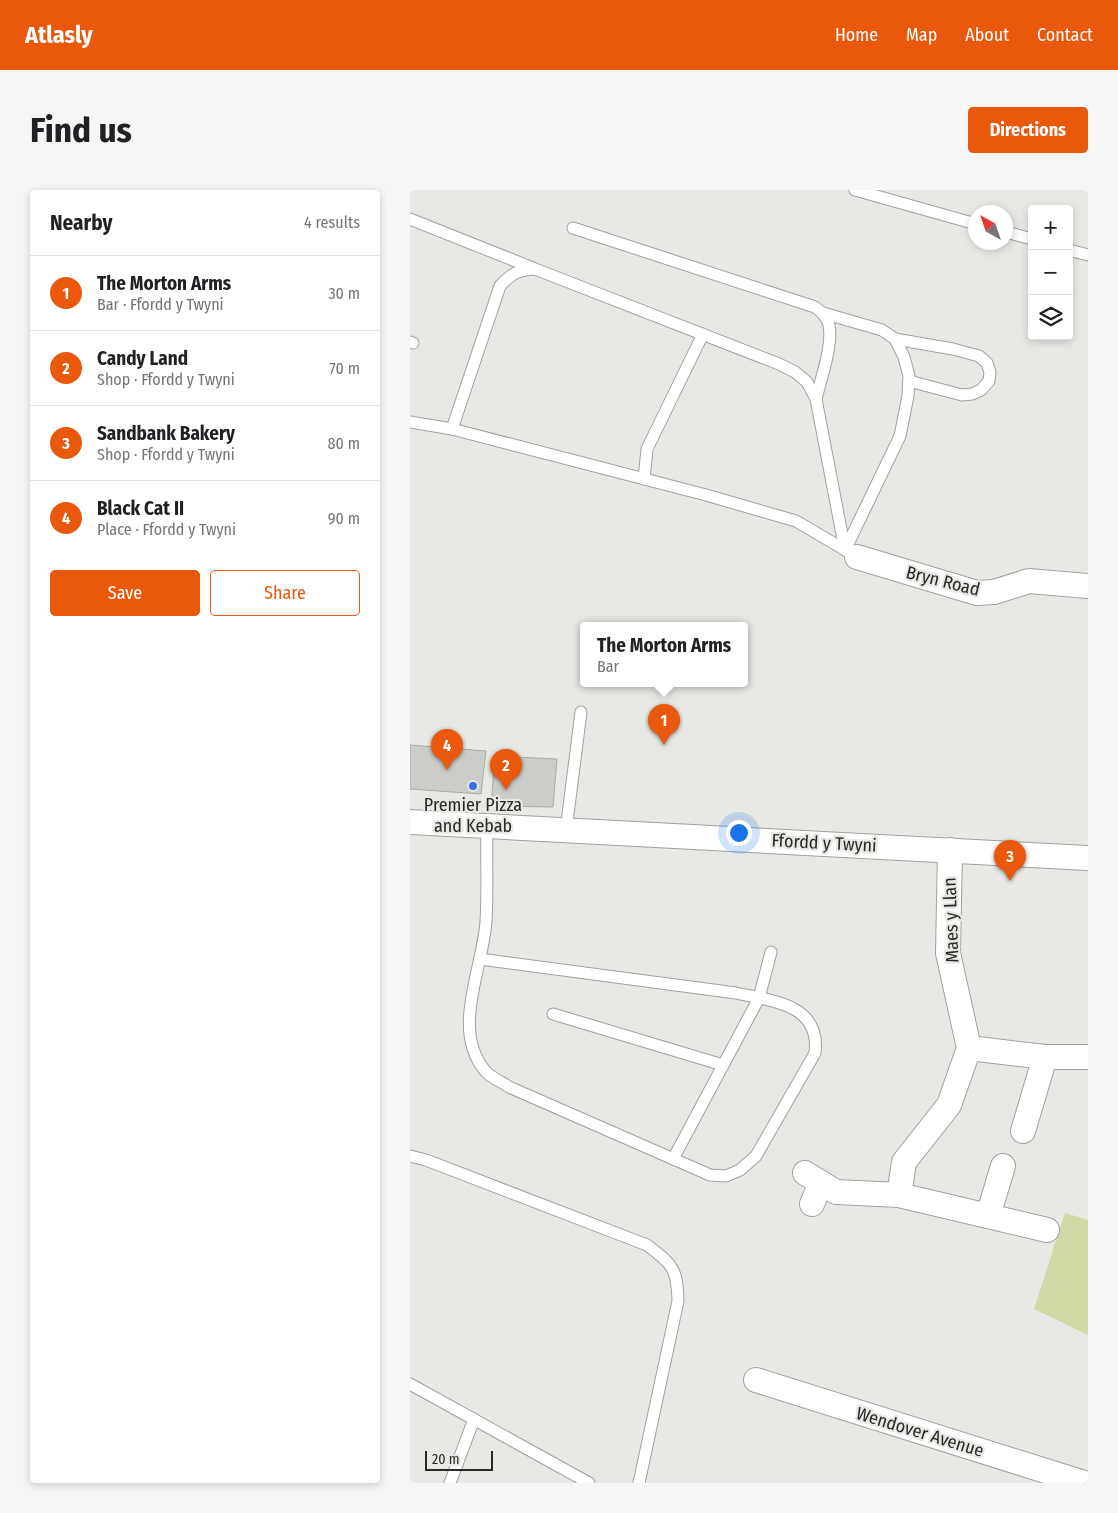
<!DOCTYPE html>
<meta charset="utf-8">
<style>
body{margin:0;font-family:"Fira Sans Condensed",sans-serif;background:#f6f6f6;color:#202124}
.controls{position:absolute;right:15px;top:15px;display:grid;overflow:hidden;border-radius:5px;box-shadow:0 2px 8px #0003}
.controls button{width:45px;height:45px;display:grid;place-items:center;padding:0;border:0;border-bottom:1px solid #e0e0e0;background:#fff;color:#202124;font:25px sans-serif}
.compass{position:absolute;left:558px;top:15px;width:45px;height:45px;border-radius:50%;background:#fff;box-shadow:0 2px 8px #0003;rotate:320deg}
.scale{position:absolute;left:15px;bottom:12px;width:68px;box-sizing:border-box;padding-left:5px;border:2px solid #282927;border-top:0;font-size:14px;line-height:18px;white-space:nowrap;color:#282927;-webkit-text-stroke:4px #e8e9e4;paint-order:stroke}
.you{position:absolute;left:328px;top:642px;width:18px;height:18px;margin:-12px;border:4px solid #fff;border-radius:50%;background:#1a73e8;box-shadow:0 0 0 8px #1a73e833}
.badge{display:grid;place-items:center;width:32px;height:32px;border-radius:50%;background:#ea580c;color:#fff;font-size:16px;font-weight:700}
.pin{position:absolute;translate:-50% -41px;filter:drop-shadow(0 1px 2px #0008)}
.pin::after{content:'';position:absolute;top:26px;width:18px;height:15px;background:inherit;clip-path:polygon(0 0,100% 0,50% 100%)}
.popup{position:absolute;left:170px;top:432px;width:168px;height:65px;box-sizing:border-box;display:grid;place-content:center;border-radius:5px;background:#fff;filter:drop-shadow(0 1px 4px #0005);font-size:16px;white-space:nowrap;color:#757577}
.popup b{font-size:19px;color:#202124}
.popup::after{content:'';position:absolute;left:50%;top:100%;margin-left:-10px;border:10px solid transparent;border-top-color:#fff}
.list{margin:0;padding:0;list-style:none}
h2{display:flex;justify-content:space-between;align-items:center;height:65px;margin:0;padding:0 20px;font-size:21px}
h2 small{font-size:16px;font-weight:400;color:#757577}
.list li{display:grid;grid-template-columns:32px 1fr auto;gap:15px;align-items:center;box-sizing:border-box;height:75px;padding:0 20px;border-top:1px solid #e0e0e0}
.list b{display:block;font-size:19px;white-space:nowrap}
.list p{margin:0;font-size:16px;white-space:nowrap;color:#757577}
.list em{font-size:16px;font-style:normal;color:#757577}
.actions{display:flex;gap:10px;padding:15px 20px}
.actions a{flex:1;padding:11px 0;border:1px solid #ea580c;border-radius:5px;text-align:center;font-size:18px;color:#ea580c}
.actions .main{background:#ea580c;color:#fff}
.icon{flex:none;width:28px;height:28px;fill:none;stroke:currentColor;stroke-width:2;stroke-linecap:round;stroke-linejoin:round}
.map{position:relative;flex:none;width:678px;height:1293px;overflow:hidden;border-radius:5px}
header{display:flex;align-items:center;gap:30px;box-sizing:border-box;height:70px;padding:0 25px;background:#ea580c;color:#fff}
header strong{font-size:24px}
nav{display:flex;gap:28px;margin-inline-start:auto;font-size:18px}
.intro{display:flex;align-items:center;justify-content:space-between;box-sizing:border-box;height:120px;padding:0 30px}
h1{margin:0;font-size:35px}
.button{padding:12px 22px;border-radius:5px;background:#ea580c;color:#fff;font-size:18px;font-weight:700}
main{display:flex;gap:30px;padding:0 30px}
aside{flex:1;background:#fff;border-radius:5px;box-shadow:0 2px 8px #0003}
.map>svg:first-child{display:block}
.green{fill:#d1d7a5}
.building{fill:#cccdc8;stroke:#a9a9a5}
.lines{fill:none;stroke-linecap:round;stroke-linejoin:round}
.service-casing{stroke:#a0a19d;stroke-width:13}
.minor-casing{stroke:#a0a19d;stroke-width:26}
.service{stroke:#fff;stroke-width:11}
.minor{stroke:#fff;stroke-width:24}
.poi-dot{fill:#3d6fdf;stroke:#e8e9e4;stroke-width:2}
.labels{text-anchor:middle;stroke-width:4.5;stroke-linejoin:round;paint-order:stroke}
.street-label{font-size:18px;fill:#282927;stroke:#e8e9e4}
.poi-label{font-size:18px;fill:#282927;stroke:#e8e9e4}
</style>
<header>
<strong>Atlasly</strong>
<nav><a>Home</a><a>Map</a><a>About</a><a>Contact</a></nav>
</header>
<div class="intro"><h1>Find us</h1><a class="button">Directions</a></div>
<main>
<aside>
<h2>Nearby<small>4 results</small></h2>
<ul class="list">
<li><span class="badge">1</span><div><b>The Morton Arms</b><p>Bar · Ffordd y Twyni</p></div><em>30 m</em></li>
<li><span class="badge">2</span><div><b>Candy Land</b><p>Shop · Ffordd y Twyni</p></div><em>70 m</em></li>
<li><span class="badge">3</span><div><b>Sandbank Bakery</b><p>Shop · Ffordd y Twyni</p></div><em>80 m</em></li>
<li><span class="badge">4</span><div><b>Black Cat II</b><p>Place · Ffordd y Twyni</p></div><em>90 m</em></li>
</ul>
<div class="actions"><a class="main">Save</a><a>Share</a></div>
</aside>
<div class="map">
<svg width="678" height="1293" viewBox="0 0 678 1293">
<rect width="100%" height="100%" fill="#e8e9e4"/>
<polygon class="green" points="655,1023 678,1030 678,1145 624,1119"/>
<g class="building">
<polygon points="0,555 76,561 71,604 0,599"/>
<polygon points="85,566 147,569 143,617 81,616"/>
</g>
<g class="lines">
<g class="service-casing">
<g id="service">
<polyline points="445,0 566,34"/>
<polyline points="0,29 123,78"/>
<path d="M163,38L405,117C412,122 417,127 419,135C423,155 411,189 406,209"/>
<polyline points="596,42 622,49"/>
<polyline points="659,60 678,65"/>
<polyline points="413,123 472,140 485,149 494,167 499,186 498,206 490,246 435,360"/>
<polyline points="485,149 543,159 569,166 577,173 580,182 579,191 571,200 562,204 552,205 499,191"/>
<polyline points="0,152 3,153"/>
<polyline points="0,232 42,239 296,305 386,331 437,361"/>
<path d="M42,239L90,96C102,83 108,80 125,79L369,174L385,182L397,192L406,209L435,360"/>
<polyline points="234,289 237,259 293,144"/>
<polyline points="156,640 171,522"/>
<path d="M70,769L326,803C362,811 411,814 405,863L346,966L330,980L316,986L300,985L99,897C92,892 82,888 76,882C40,840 73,780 76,731C78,699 76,667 77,636"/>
<polyline points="143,824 313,875"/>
<path d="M0,966L16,970L237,1055C263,1075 267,1078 268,1111L229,1293"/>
<polyline points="263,969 349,808 361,762"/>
<polyline points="0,1194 179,1293"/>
<polyline points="40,1293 64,1229"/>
</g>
</g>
<g class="minor-casing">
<g id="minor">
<polyline points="447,367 567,403 584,402 619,391 678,396"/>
<polyline points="0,632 678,668"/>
<polyline points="559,858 635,867 678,867"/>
<polyline points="613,941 635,867"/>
<polyline points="395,983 426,1002 489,1005 637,1040"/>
<polyline points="489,1005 494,972 539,915 559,858 538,763 540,660"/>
<polyline points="402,1014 411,993"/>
<polyline points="578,1026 593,976"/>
<polyline points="346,1190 674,1293"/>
</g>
</g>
<use href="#service" class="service"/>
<use href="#minor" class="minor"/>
</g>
<circle class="poi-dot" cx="63" cy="596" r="5"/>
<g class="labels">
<g class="street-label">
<text transform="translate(533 391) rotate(14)" y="6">Bryn Road</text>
<text transform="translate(414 653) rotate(3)" y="6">Ffordd y Twyni</text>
<text transform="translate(541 730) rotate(-92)" y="6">Maes y Llan</text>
<text transform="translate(510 1242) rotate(17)" y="6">Wendover Avenue</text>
</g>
<g class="poi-label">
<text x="63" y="621">Premier Pizza<tspan x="63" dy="21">and Kebab</tspan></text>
</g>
</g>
</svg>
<div class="controls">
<button>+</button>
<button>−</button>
<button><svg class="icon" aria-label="layers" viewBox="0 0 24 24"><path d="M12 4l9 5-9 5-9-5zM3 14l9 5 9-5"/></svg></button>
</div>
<svg class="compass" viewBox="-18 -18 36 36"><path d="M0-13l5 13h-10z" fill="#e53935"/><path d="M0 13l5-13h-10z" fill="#757577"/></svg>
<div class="scale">20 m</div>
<div class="you"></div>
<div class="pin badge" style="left:254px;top:555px">1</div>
<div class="popup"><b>The Morton Arms</b>Bar</div>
<div class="pin badge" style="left:96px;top:600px">2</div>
<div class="pin badge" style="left:600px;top:691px">3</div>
<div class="pin badge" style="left:37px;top:580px">4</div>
</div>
</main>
